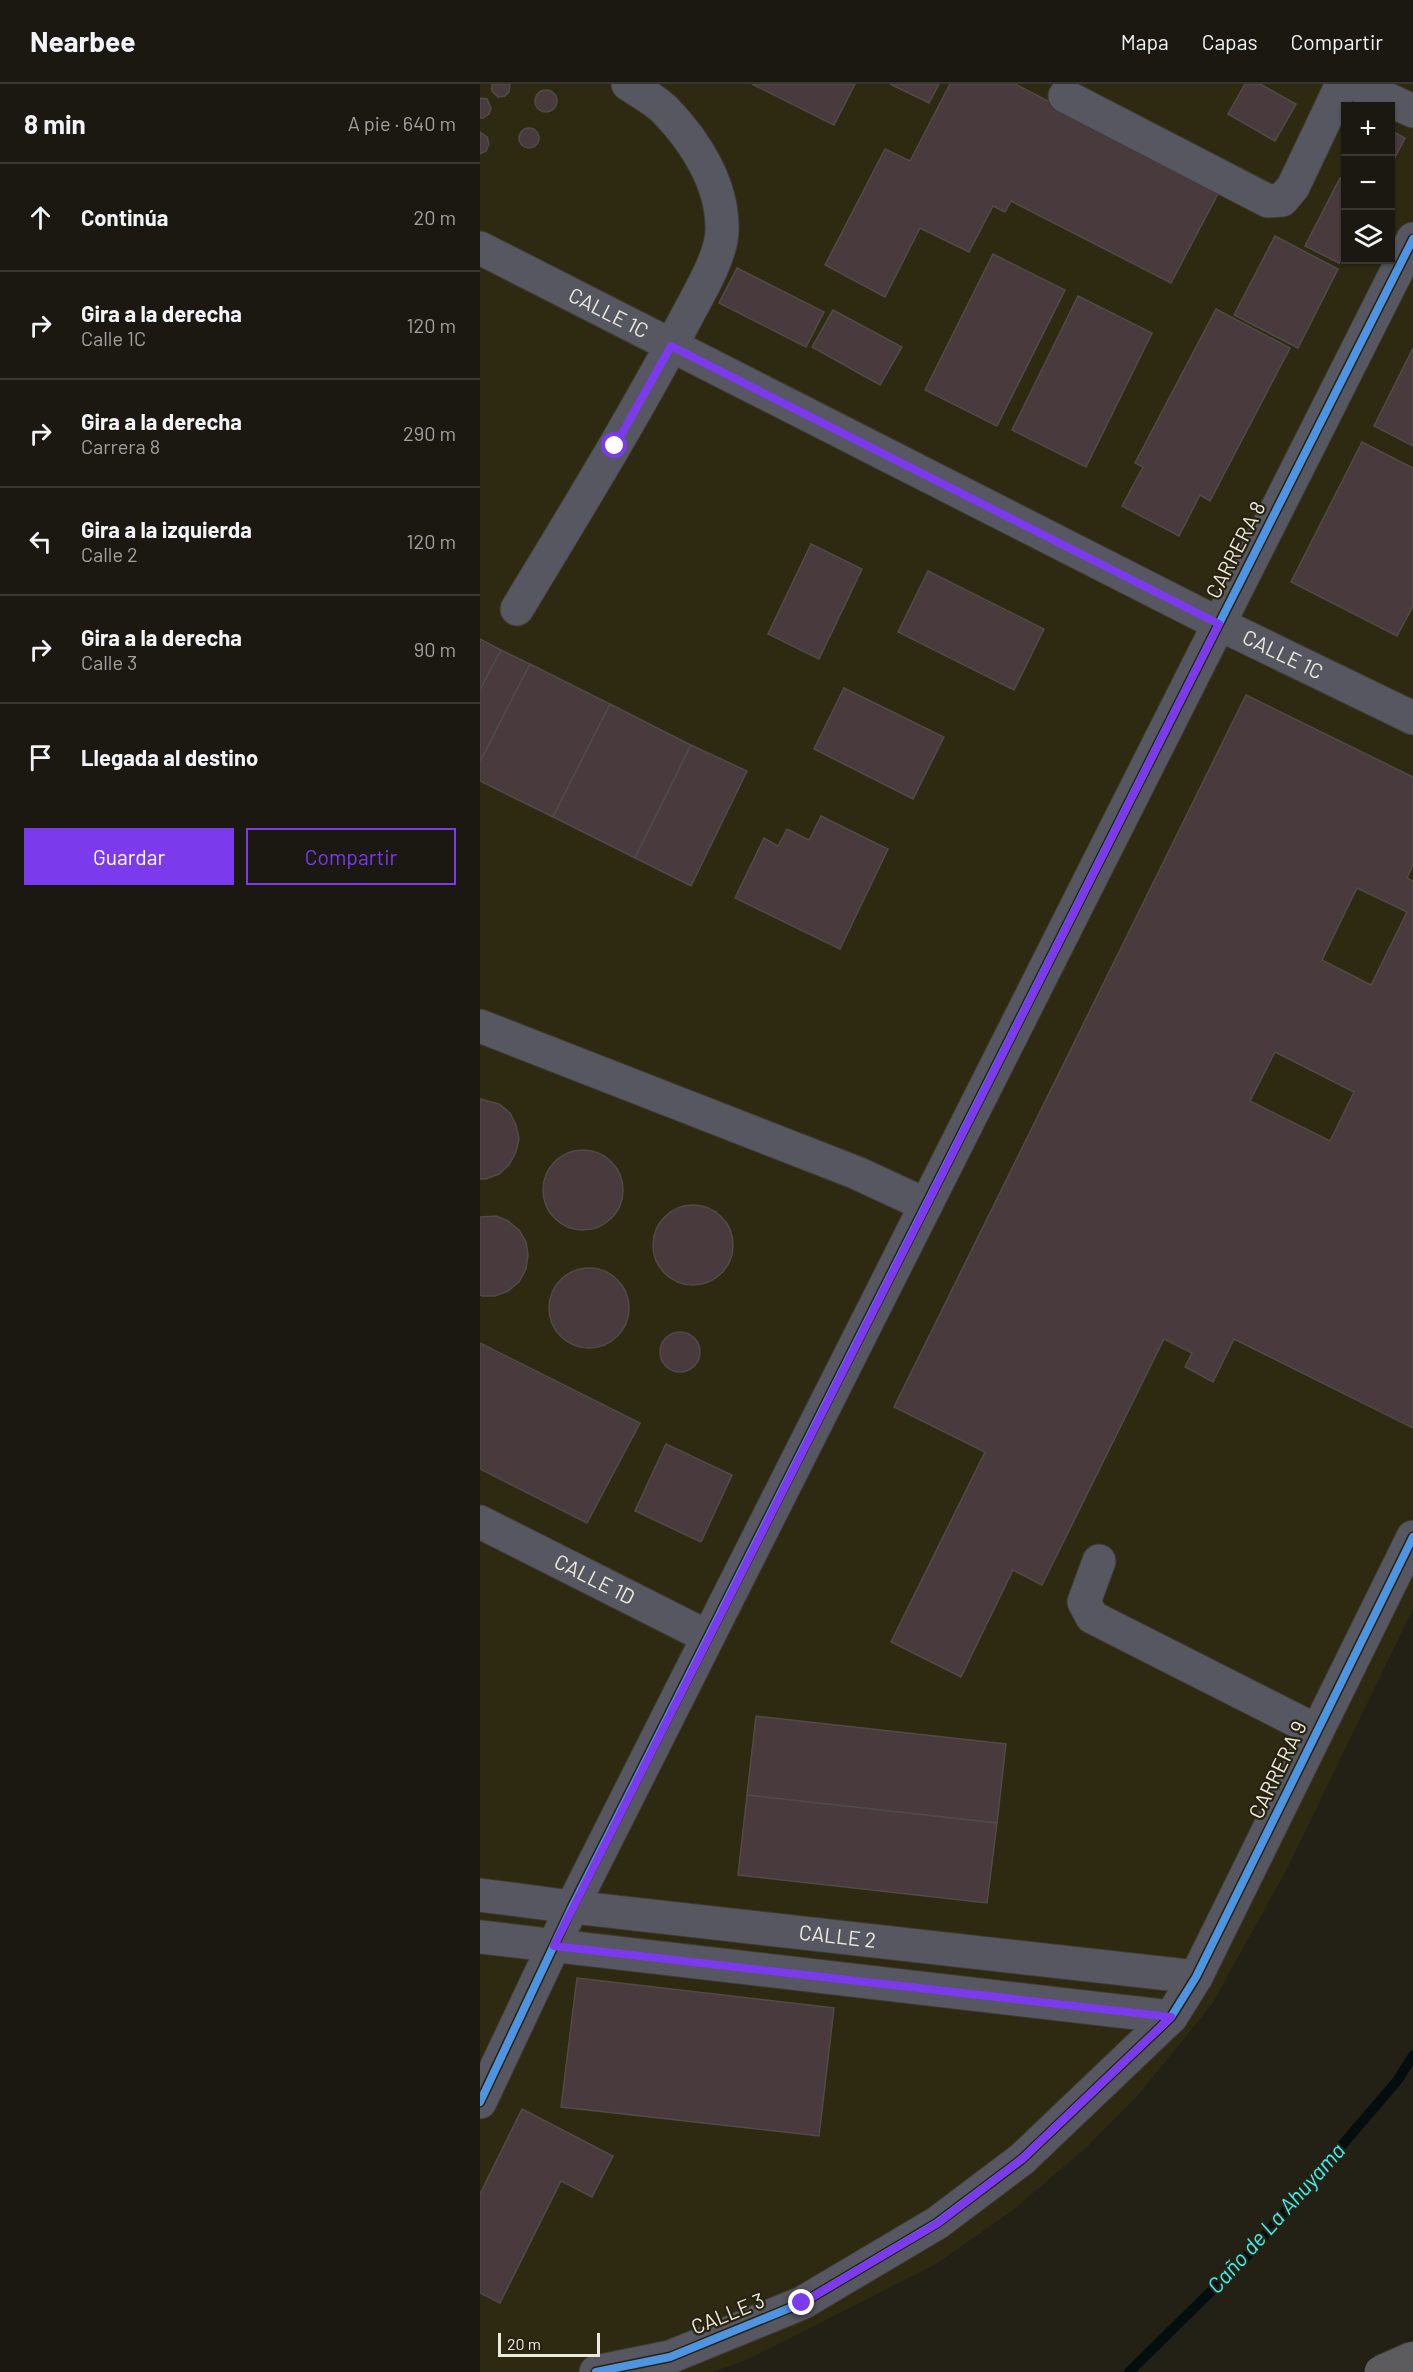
<!DOCTYPE html>
<html lang="es">
<meta charset="utf-8">
<style>
body{margin:0;font-family:Barlow,sans-serif;background:#27251e;color:#f1f3f6}
.controls{position:absolute;right:18px;top:18px;display:grid;overflow:hidden;border-radius:0px;box-shadow:0 2px 4px #0004}
.controls button{width:54px;height:54px;display:grid;place-items:center;padding:0;border:0;border-bottom:2px solid #383730;background:#1a1810;color:#f1f3f6;font:30px sans-serif}
.scale{position:absolute;left:18px;bottom:15px;width:102px;box-sizing:border-box;padding-left:6px;border:3px solid #eceade;border-top:0;font-size:16px;line-height:21px;white-space:nowrap;color:#eceade;-webkit-text-stroke:4px #282311;paint-order:stroke}
.stop{position:absolute;width:18px;height:18px;margin:-14px;border:4px solid #7c3aed;border-radius:50%;background:#fff}
.stop.end{background:#7c3aed;border-color:#fff;box-shadow:0 2px 6px #0008}
.list{margin:0;padding:0;list-style:none}
h2{display:flex;justify-content:space-between;align-items:center;height:78px;margin:0;padding:0 24px;font-size:26px}
h2 small{font-size:20px;font-weight:400;color:#9fa09f}
.list li{display:grid;grid-template-columns:39px 1fr auto;gap:18px;align-items:center;box-sizing:border-box;height:108px;padding:0 24px;border-top:2px solid #383730}
.list b{display:block;font-size:22px;white-space:nowrap}
.list p{margin:0;font-size:20px;white-space:nowrap;color:#9fa09f}
.list em{font-size:20px;font-style:normal;color:#9fa09f}
.actions{display:flex;gap:12px;padding:18px 24px}
.actions a{flex:1;padding:14px 0;border:2px solid #7c3aed;border-radius:0px;text-align:center;font-size:21px;color:#7c3aed}
.actions .main{background:#7c3aed;color:#fff}
.icon{flex:none;width:33px;height:33px;fill:none;stroke:currentColor;stroke-width:2;stroke-linecap:round;stroke-linejoin:round}
.map{position:relative;flex:none;width:933px;height:2288px;overflow:hidden}
header{display:flex;align-items:center;gap:36px;box-sizing:border-box;height:84px;padding:0 30px;background:#1a1810;border-bottom:2px solid #383730}
header strong{font-size:28px}
nav{display:flex;gap:33px;margin-inline-start:auto;font-size:21px}
main{display:flex}
aside{flex:1;background:#1a1810}
.map>svg:first-child{display:block}
.built{fill:#2e2911;fill-rule:evenodd}
.lines{fill:none;stroke-linecap:round;stroke-linejoin:round}
.stream{stroke:#040e0e;stroke-width:10}
.building{fill:#493b3d;stroke:#504b48;stroke-width:1.5;fill-rule:evenodd}
.minor-casing{stroke:#3e3b33;stroke-width:35}
.minor{stroke:#575761;stroke-width:33}
.highway-bridge-casing{stroke:#3e3b33;stroke-width:35;stroke-linecap:butt}
.highway-bridge{stroke:#5c5c5f;stroke-width:33}
.cycleway-casing{stroke:#282311;stroke-width:11}
.cycleway{stroke:#4d94e3;stroke-width:8}
.route{stroke:#7c3aed;stroke-width:8}
.labels{text-anchor:middle;stroke-width:4.5;stroke-linejoin:round;paint-order:stroke}
.street-label{font-size:21px;fill:#eceade;stroke:#282311}
.water-label{font-size:22px;font-style:italic;fill:#42f1f7;stroke:#282311}
</style>
<header>
<strong>Nearbee</strong>
<nav><a>Mapa</a><a>Capas</a><a>Compartir</a></nav>
</header>
<main>
<aside>
<h2>8 min<small>A pie · 640 m</small></h2>
<ul class="list">
<li><svg class="icon" aria-label="ahead" viewBox="0 0 24 24"><path d="M12 20V5M6 11l6-6 6 6"/></svg><div><b>Continúa</b></div><em>20 m</em></li>
<li><svg class="icon" aria-label="right" viewBox="0 0 24 24"><path d="M7 20v-9h11M14 6l5 5-5 5"/></svg><div><b>Gira a la derecha</b><p>Calle 1C</p></div><em>120 m</em></li>
<li><svg class="icon" aria-label="right" viewBox="0 0 24 24"><path d="M7 20v-9h11M14 6l5 5-5 5"/></svg><div><b>Gira a la derecha</b><p>Carrera 8</p></div><em>290 m</em></li>
<li><svg class="icon" aria-label="left" viewBox="0 0 24 24"><path d="M17 20v-9H6M10 6l-5 5 5 5"/></svg><div><b>Gira a la izquierda</b><p>Calle 2</p></div><em>120 m</em></li>
<li><svg class="icon" aria-label="right" viewBox="0 0 24 24"><path d="M7 20v-9h11M14 6l5 5-5 5"/></svg><div><b>Gira a la derecha</b><p>Calle 3</p></div><em>90 m</em></li>
<li><svg class="icon" aria-label="arrive" viewBox="0 0 24 24"><path d="M6 21V4h12l-3 4 3 4H6"/></svg><div><b>Llegada al destino</b></div></li>
</ul>
<div class="actions"><a class="main">Guardar</a><a>Compartir</a></div>
</aside>
<div class="map">
<svg width="933" height="2288" viewBox="0 0 933 2288">
<rect width="100%" height="100%" fill="#232016"/>
<path class="built" d="M0,0H933V1525L807,1785L732,1920L660,2009L608,2062L532,2127L456,2180L267,2276L232,2288H0ZM866,22H910V176H866Z"/>
<g class="lines">
<polyline class="stream" points="649,2288 767,2172 917,1997 933,1972"/>
</g>
<g class="building">
<polygon points="12,0 30,0 29,8 25,12 18,13 12,7"/>
<polygon points="272,0 375,0 354,41"/>
<polygon points="410,0 459,0 449,19"/>
<polygon points="470,0 535,0 740,106 691,199 531,117 525,128 513,122 489,168 440,144 405,213 345,181 405,65 430,77"/>
<polygon points="765,0 780,0 816,20 795,57 748,30"/>
<circle cx="66" cy="17" r="11"/>
<polygon points="0,14 7,15 11,24 9,30 3,34 0,34"/>
<circle cx="49" cy="54" r="10"/>
<polygon points="910,46 925,54 910,83"/>
<polygon points="0,48 7,53 9,60 6,67 0,70"/>
<polygon points="860,94 866,97 866,167 859,179 825,162"/>
<polygon points="795,152 858,185 818,264 754,231"/>
<polygon points="513,170 585,206 517,342 445,306"/>
<polygon points="257,184 344,228 326,263 239,219"/>
<polygon points="598,212 672,249 606,383 532,346"/>
<polygon points="736,225 810,264 730,417 720,411 699,452 642,422 663,383 655,379"/>
<polygon points="353,226 422,263 400,301 332,263"/>
<polygon points="933,264 933,362 894,342"/>
<polygon points="882,358 933,384 933,522 917,552 811,498"/>
<polygon points="331,460 382,485 339,575 288,550"/>
<polygon points="448,487 564,545 534,606 418,548"/>
<polygon points="0,555 21,566 0,606"/>
<polygon points="21,566 50,580 0,678 0,606"/>
<polygon points="50,580 130,620 73,733 0,697 0,678"/>
<polygon points="364,604 464,653 433,715 334,665"/>
<path d="M766,611L933,693V781L927,794L933,797V1344L754,1255L733,1298L705,1283L712,1269L684,1255L562,1501L533,1486L481,1593L411,1558L505,1368L414,1323ZM877,804L927,828L891,901L842,876ZM795,968L874,1008L850,1057L770,1017Z"/>
<polygon points="130,620 211,661 155,774 73,733"/>
<polygon points="211,661 267,687 211,802 155,774"/>
<polygon points="341,732 408,765 360,865 255,814 284,754 298,762 307,745 329,756"/>
<polygon points="0,1015 19,1020 30,1029 36,1041 39,1055 36,1068 29,1081 19,1090 6,1095 0,1095"/>
<circle cx="103" cy="1106" r="40"/>
<circle cx="213" cy="1161" r="40"/>
<polygon points="16,1132 28,1137 39,1146 46,1158 48,1171 46,1185 39,1198 28,1207 15,1212 2,1212 0,1211 0,1133"/>
<circle cx="109" cy="1224" r="40"/>
<circle cx="200" cy="1268" r="20"/>
<polygon points="0,1259 160,1339 107,1439 0,1385"/>
<polygon points="186,1360 252,1391 221,1458 155,1427"/>
<polygon points="276,1632 526,1660 517,1739 267,1711"/>
<polygon points="267,1711 517,1739 507,1819 258,1791"/>
<polygon points="97,1894 354,1924 339,2052 81,2023"/>
<polygon points="42,2025 133,2072 112,2113 81,2097 20,2219 0,2209 0,2110"/>
</g>
<g class="lines">
<g class="minor-casing">
<g id="minor">
<polyline points="875,0 933,27"/>
<polyline points="585,12 788,117 802,116 813,103 862,0"/>
<path id="s1" d="M0,164L739,540L933,634"/>
<path d="M37,525C95,429 154,333 206,234C218,211 242,172 242,146C243,101 216,58 185,26C175,16 160,8 148,0"/>
<polyline points="0,942 377,1089 446,1121"/>
<path id="s2" d="M0,1438L228,1553"/>
<polyline points="619,1477 604,1518 612,1533 837,1647"/>
<path id="s3" d="M0,1811L92,1823L716,1893"/>
<polyline points="0,1853 691,1933"/>
<polyline points="0,2018 92,1823 933,155"/>
<polyline points="116,2288 190,2273 322,2219 457,2139 542,2075 691,1933 716,1893 933,1453"/>
</g>
</g>
<use href="#minor" class="minor"/>
<g class="highway-bridge-casing">
<polyline id="highway-bridge" points="901,2288 933,2274"/>
</g>
<use href="#highway-bridge" class="highway-bridge"/>
<g class="cycleway-casing">
<g id="cycleway">
<polyline points="0,2018 92,1823 933,155"/>
<polyline points="116,2288 190,2273 322,2219 457,2139 542,2075 691,1933 716,1893 933,1453"/>
</g>
</g>
<use href="#cycleway" class="cycleway"/>
</g>
<g class="lines">
<polyline class="route" points="135,362 191,262 739,540 74,1862 691,1933 542,2075 458,2139 322,2219"/>
</g>
<g class="labels">
<g class="street-label">
<text dy="7" stroke="none"><textPath href="#s1" startOffset="144">CALLE 1C</textPath></text>
<text transform="translate(756 466) rotate(-63)" y="7">CARRERA 8</text>
<text dy="7" stroke="none"><textPath href="#s1" startOffset="900">CALLE 1C</textPath></text>
<text dy="7" stroke="none"><textPath href="#s2" startOffset="128">CALLE 1D</textPath></text>
<text transform="translate(798 1686) rotate(-64)" y="7">CARRERA 9</text>
<text dy="7" stroke="none"><textPath href="#s3" startOffset="360">CALLE 2</textPath></text>
<text transform="translate(248 2230) rotate(-22)" y="7">CALLE 3</text>
</g>
<g class="water-label">
<text transform="translate(796 2134) rotate(-48)" y="8">Caño de La Ahuyama</text>
</g>
</g>
</svg>
<div class="controls">
<button>+</button>
<button>−</button>
<button><svg class="icon" aria-label="layers" viewBox="0 0 24 24"><path d="M12 4l9 5-9 5-9-5zM3 14l9 5 9-5"/></svg></button>
</div>
<div class="scale">20 m</div>
<div class="stop" style="left:135px;top:362px"></div>
<div class="stop end" style="left:322px;top:2219px"></div>
</div>
</main>
